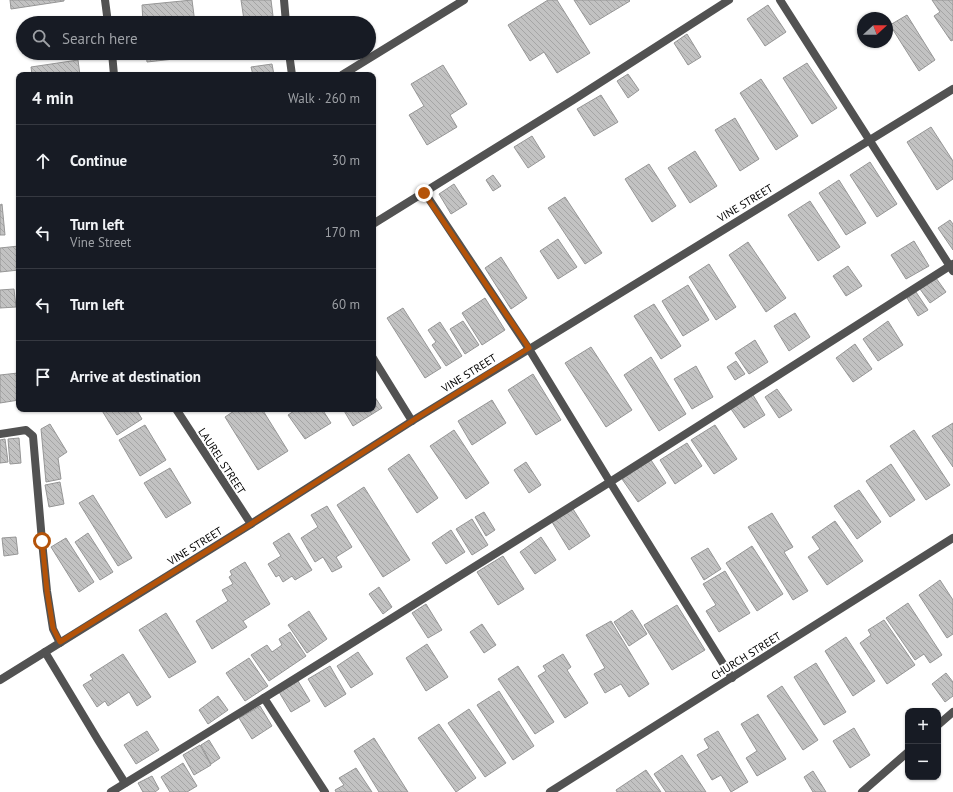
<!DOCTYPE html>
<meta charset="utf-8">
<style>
body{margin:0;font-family:"PT Sans",sans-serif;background:#20242c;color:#f1f3f6}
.controls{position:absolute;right:12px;bottom:12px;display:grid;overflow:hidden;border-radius:8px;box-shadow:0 1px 3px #0004}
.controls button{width:36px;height:36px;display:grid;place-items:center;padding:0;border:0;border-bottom:1px solid #363941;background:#171b24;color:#f1f3f6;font:20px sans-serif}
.compass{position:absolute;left:857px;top:12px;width:36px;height:36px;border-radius:50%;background:#171b24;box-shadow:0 1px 3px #0004;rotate:69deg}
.stop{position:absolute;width:12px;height:12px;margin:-9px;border:3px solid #b45309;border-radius:50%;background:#fff}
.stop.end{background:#b45309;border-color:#fff;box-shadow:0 1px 4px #0008}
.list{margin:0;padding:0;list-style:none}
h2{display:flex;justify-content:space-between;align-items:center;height:52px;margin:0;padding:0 16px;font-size:17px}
h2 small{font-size:13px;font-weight:400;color:#9ea1a6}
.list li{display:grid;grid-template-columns:26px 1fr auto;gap:12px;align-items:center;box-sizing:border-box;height:72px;padding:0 16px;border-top:1px solid #363941}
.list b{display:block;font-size:15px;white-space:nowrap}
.list p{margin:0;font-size:13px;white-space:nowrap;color:#9ea1a6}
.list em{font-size:13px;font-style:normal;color:#9ea1a6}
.icon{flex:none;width:22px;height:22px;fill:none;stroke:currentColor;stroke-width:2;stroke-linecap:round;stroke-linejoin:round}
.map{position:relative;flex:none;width:953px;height:792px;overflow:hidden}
.search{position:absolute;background:#171b24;box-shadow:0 1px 3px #0004;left:16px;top:16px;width:360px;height:44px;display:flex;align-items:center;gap:10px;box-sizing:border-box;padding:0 14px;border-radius:22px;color:#9ea1a6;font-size:15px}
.panel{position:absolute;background:#171b24;box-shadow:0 1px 3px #0004;left:16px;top:72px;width:360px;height:340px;border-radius:8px}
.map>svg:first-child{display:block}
.building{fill:url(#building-back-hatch);stroke:#969696}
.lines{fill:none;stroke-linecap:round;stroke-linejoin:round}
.lane{stroke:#525252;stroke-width:8}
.street{stroke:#525252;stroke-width:8}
.route{stroke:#b45309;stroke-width:5}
.labels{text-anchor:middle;stroke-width:4;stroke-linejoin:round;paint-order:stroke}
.street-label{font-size:11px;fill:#000;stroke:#fff}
</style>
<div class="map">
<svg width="953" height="792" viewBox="0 0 953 792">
<defs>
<pattern id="building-back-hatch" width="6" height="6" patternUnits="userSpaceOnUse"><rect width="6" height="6" fill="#c2c2c2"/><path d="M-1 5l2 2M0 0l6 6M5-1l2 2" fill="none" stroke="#a5a5a5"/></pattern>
</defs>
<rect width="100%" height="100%" fill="#fff"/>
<g class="building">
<polygon points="10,0 64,0 64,1 11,9"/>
<polygon points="192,0 195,23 143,23 142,5"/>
<polygon points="241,0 271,0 273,16 244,20"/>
<polygon points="548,0 557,0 590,53 557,73 544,52 530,61 508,25"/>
<polygon points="574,0 629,0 630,1 590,25"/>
<polygon points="932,0 953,0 953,40 951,41 934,16 940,12"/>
<polygon points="768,5 786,32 765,46 747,19"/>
<polygon points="907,15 935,60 919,71 890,25"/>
<polygon points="73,18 73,23 32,23"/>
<polygon points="687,34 701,57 688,65 674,43"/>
<polygon points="146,53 200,53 201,56 147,62"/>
<polygon points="78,60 80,75 32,75 31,67"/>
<polygon points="807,63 837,108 812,124 783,78"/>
<polygon points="272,64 274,75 253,75 251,67"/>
<polygon points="443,65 467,104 450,115 457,127 427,145 409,115 424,106 411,84"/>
<polygon points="204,73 205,75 180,75"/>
<polygon points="628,74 639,90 628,98 617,81"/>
<polygon points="761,79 798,136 776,150 740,93"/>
<polygon points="601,95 618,122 594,136 577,109"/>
<polygon points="735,118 759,159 740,171 715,130"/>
<polygon points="931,127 953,161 953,179 937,190 907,142"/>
<polygon points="532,136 545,157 528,168 514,147"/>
<polygon points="695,151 717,186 690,203 668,168"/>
<polygon points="870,162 897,204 877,217 850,175"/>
<polygon points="649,164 676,206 652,222 625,179"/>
<polygon points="493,175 501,186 493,191 486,180"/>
<polygon points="839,180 866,223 846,235 819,193"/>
<polygon points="454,184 467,204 451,214 439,194"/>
<polygon points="565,197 602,253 585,264 548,208"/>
<polygon points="810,201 840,247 818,261 788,215"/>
<polygon points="2,204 5,235 0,235 0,205"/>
<polygon points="950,220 953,224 953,250 938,228"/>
<polygon points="558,239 577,267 558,279 540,251"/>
<polygon points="914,241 929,266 906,279 891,255"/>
<polygon points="748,242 786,298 766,312 729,255"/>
<polygon points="19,246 19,270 0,272 0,248"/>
<polygon points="501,257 527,298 511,309 485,268"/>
<polygon points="709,264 736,307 716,320 689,277"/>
<polygon points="848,266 862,286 846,296 833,276"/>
<polygon points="936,278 946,292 930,303 920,289"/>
<polygon points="688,285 709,320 683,336 662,301"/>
<polygon points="14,289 16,307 0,308 0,290"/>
<polygon points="916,292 928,310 918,316 907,298"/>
<polygon points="485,298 505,330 482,345 462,313"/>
<polygon points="654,304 681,346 661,359 634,316"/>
<polygon points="403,308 441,368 425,378 387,318"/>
<polygon points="795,313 810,337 789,351 774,326"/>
<polygon points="463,321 479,345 465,354 450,329"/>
<polygon points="888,321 903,345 878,361 863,339"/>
<polygon points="440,322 462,356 446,366 432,345 436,342 428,330"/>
<polygon points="755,340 768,362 749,374 735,353"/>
<polygon points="855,344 872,369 853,382 836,358"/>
<polygon points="591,347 632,410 606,427 565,363"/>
<polygon points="651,357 686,414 659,431 624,375"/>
<polygon points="736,361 745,374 735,380 727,367"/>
<polygon points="696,366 713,397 692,409 674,379"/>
<polygon points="18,373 19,383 19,400 0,403 0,375"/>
<polygon points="533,374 561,420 536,435 508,390"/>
<polygon points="777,389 792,410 779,418 765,397"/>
<polygon points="373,394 382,408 353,426 343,409 373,409"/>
<polygon points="753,395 765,415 744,428 731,409"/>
<polygon points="492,400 506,423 472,445 458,421"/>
<polygon points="101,409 136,409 142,419 117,435"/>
<polygon points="237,409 262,409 288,451 258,470 225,417"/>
<polygon points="297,409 322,409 331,423 305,439 288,415"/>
<polygon points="953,423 953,467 932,436"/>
<polygon points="50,424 67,452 58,458 61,479 46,482 41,429"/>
<polygon points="145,425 166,460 140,476 119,440"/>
<polygon points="715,425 737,459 714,474 691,440"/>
<polygon points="454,430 489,483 466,499 430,446"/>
<polygon points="914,430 950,485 926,500 890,446"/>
<polygon points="19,438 21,463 10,464 8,439"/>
<polygon points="5,439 8,462 0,463 0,440"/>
<polygon points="687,443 702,466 675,484 660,460"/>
<polygon points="409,454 438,498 417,513 388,469"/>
<polygon points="651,460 666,483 638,502 622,479"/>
<polygon points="526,462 541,485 529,493 514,470"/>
<polygon points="891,464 915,500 890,517 866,481"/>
<polygon points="170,468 191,503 166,518 144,483"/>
<polygon points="60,482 64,504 49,507 45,485"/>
<polygon points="364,487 410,560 383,577 337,505"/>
<polygon points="859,490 881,522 857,539 834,506"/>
<polygon points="93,495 132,558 118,566 79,503"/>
<polygon points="327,506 352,547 336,557 342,567 332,572 323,557 315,562 301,538 318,527 311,515"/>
<polygon points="573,509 590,536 569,550 552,522"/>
<polygon points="484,512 495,530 486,536 475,517"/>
<polygon points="772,513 793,547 784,552 808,591 793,600 748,527"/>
<polygon points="472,519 488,545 472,555 456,529"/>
<polygon points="835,521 863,561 827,585 808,557 820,549 812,537"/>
<polygon points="451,530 465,552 446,564 432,543"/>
<polygon points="88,533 113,572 100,580 75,542"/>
<polygon points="289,533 312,570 295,580 292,576 283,582 279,575 276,577 268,564 281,556 273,543"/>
<polygon points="16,537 18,554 4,556 2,538"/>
<polygon points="541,537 556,560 535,574 520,552"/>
<polygon points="66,538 94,582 79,592 51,547"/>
<polygon points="752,546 783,594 757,611 726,563"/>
<polygon points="708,548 721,569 704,580 691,558"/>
<polygon points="503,556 524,589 498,605 477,572"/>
<polygon points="245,562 270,604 243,621 247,627 212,649 196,621 228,601 222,590 233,584 229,577 232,575 230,571"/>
<polygon points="725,571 750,613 719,632 706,611 716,605 703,584"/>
<polygon points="940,580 953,600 953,634 947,638 919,595"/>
<polygon points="379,587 392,607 383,614 369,594"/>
<polygon points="908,603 942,655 930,663 924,654 915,660 886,618"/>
<polygon points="426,604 442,630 428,638 412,613"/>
<polygon points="677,605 705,650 672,670 644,625"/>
<polygon points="632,610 647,634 629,646 614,622"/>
<polygon points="309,611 327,639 307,653 288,625"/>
<polygon points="166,613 196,662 169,678 139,630"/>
<polygon points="884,620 915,665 887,684 860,643 871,635 868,630"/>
<polygon points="611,621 649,684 629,697 621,684 605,693 594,674 605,668 586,635"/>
<polygon points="482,624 496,645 484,653 470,632"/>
<polygon points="290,632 306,656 269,681 251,655 267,645 272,652 282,645 279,639"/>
<polygon points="846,637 875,681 853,696 825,651"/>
<polygon points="427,644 448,677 426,691 406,658"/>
<polygon points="358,652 373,674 351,688 337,666"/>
<polygon points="123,654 151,697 137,706 129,692 108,706 105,701 97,707 83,685 93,679 90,675"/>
<polygon points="563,654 571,667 567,670 588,703 565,718 538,676 546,671 543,666"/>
<polygon points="249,658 268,686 245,701 226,673"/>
<polygon points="816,663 846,712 824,725 794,677"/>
<polygon points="330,666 346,694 325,707 308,679"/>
<polygon points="518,666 554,722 535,734 498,679"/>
<polygon points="946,673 953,682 953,696 945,702 932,684"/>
<polygon points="298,681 310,701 291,712 279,692"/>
<polygon points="782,686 818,740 803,750 767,696"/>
<polygon points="499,691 534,746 513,760 477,705"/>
<polygon points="218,696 228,710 208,724 199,710"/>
<polygon points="260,706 272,726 252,739 239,718"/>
<polygon points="469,709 506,763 485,777 448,723"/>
<polygon points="758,714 786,759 757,776 746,758 757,751 741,724"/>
<polygon points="439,724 476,778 456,792 418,738"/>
<polygon points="854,728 870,755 850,768 833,741"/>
<polygon points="147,731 159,750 136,764 124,745"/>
<polygon points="718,731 748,782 731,792 721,775 712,780 697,755 709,748 704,739"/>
<polygon points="374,738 408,792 379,792 354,751"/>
<polygon points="209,740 220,758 211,764 201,745"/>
<polygon points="200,745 211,765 194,775 183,755"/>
<polygon points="682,755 706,792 666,792 654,774"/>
<polygon points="183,763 197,786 187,792 170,792 161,777"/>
<polygon points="356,768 372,792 336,792 335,790 344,785 339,778"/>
<polygon points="646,770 661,792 617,792 616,790"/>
<polygon points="813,771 826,792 813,792 804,777"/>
<polygon points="152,776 159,789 155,792 143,792 138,783"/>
</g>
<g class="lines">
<g class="lane">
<polyline points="284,0 286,23"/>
<polyline points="780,0 953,271"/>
<polyline points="289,53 292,75"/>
<polyline points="425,193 529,349 610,482 732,678"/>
<polyline points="373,224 573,100 729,0"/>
<polyline points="0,434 26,430 33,436 42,541 47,591 53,629 60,643"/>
<polyline points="45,652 98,740 125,783"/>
<polyline points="264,698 610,482 953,264"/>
<polyline points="938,725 953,712"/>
<polyline points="111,792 264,698 325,792"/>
<polyline points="862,792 908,752"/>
</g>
<g class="street">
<polyline points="105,0 108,23"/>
<polyline points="112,53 114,75"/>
<polyline points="342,75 464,0"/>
<polyline points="373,358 412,421"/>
<polyline points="176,409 251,524"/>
<polyline points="0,680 251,524 412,421 953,89"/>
<polyline points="550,792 953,538"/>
</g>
</g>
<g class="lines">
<polyline class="route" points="42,541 47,591 53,628 60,642 251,524 412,421 529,348 424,193"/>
</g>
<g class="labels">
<g class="street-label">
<text transform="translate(745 203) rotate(-31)" y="4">VINE STREET</text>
<text transform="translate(469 373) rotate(-32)" y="4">VINE STREET</text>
<text transform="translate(222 461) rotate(57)" y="4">LAUREL STREET</text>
<text transform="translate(195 546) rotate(-32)" y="4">VINE STREET</text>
<text transform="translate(746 656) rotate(-32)" y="4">CHURCH STREET</text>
</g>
</g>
</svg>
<div class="controls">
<button>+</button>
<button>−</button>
</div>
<svg class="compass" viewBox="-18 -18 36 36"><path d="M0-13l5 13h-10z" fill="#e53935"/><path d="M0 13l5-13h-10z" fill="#9ea1a6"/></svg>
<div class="stop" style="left:42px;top:541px"></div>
<div class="stop end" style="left:424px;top:193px"></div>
<div class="search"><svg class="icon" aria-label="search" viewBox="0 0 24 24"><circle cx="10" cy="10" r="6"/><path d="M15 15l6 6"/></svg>Search here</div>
<section class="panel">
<h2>4 min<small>Walk · 260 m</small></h2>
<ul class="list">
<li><svg class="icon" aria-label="ahead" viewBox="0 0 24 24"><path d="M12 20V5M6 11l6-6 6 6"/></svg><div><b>Continue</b></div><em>30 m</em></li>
<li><svg class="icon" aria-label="left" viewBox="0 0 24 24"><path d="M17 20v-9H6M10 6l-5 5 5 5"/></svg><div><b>Turn left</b><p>Vine Street</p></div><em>170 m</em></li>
<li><svg class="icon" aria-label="left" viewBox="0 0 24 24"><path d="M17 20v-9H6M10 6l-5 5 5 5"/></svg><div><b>Turn left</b></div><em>60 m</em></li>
<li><svg class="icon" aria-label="arrive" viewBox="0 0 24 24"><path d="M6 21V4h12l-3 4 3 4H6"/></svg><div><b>Arrive at destination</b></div></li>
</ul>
</section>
</div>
